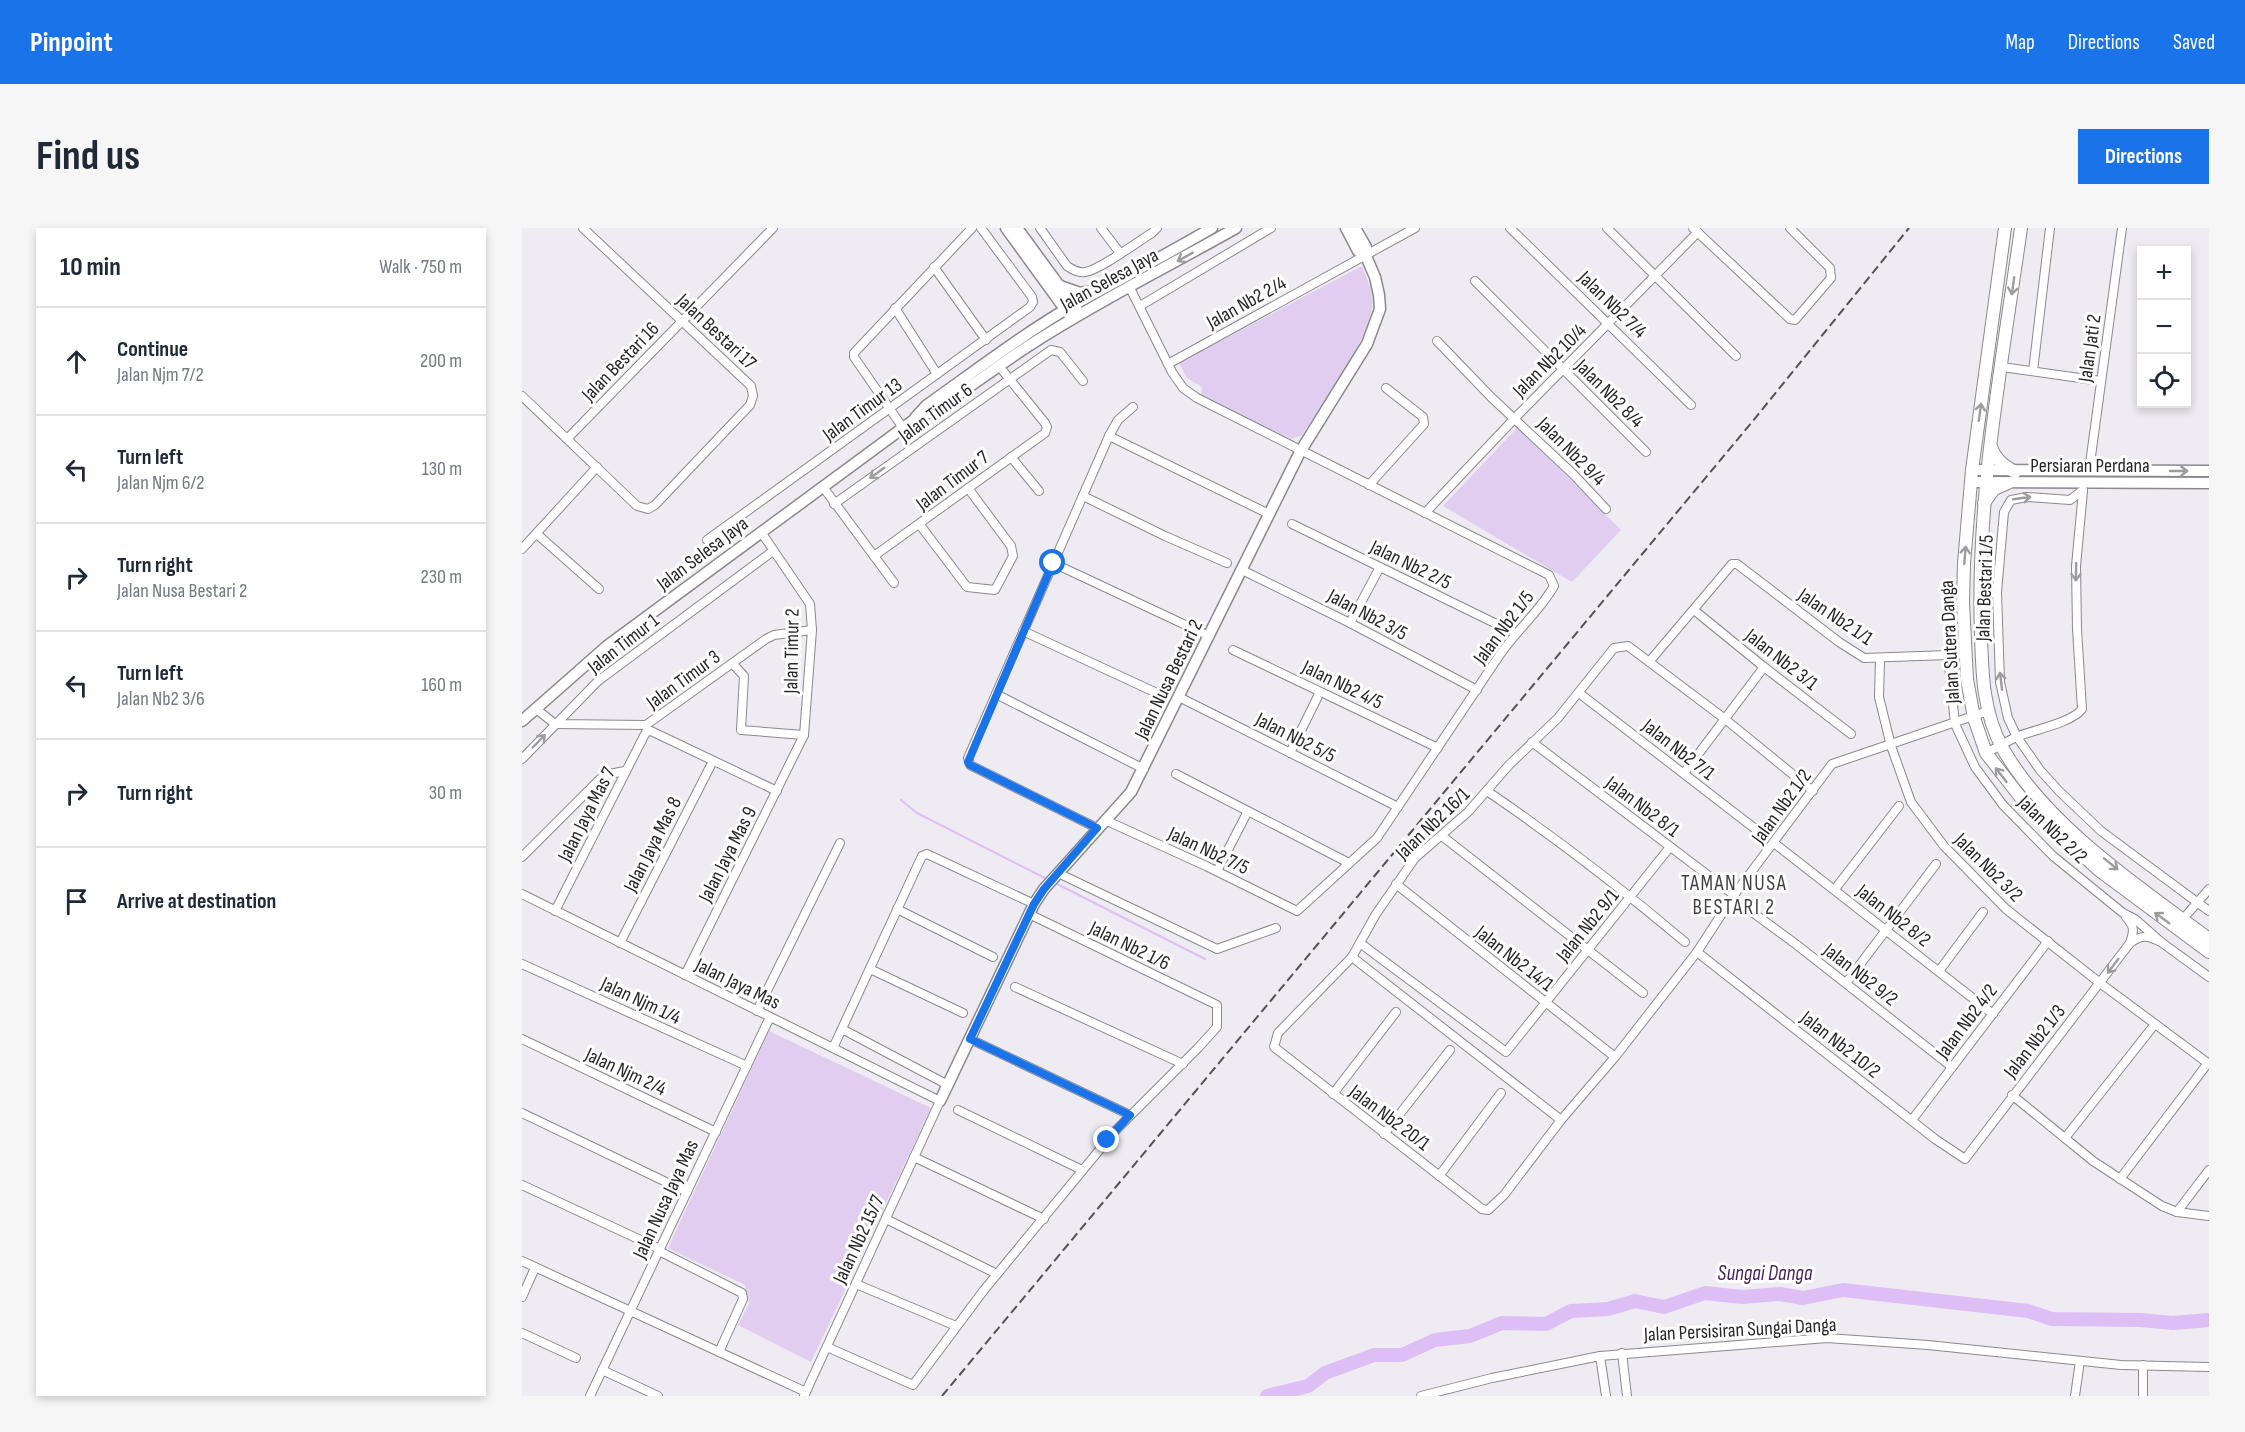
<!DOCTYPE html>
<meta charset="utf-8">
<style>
body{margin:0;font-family:"Sofia Sans Condensed",sans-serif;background:#f6f6f7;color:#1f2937}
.controls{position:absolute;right:18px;top:18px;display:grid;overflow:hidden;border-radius:0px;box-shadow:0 3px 9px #0003}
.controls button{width:54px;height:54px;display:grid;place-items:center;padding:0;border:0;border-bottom:2px solid #e0e1e3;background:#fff;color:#1f2937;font:30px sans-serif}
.stop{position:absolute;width:18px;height:18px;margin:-14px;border:4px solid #1a73e8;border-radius:50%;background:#fff}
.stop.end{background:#1a73e8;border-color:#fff;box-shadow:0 2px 6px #0008}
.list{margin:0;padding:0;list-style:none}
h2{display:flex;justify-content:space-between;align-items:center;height:78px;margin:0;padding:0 24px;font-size:26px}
h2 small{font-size:20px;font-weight:400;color:#747a83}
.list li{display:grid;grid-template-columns:39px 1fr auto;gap:18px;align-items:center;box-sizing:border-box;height:108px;padding:0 24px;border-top:2px solid #e0e1e3}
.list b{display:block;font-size:22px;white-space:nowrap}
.list p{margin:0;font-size:20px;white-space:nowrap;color:#747a83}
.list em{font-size:20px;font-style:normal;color:#747a83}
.icon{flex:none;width:33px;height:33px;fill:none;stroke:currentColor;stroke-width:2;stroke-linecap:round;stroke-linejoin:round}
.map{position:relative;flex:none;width:1687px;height:1168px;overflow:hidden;border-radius:0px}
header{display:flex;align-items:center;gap:36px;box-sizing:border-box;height:84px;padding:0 30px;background:#1a73e8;color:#fff}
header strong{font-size:28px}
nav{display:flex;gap:33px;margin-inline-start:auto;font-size:21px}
.intro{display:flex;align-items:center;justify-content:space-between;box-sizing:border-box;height:144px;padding:0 36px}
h1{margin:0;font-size:42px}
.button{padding:15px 27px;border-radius:0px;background:#1a73e8;color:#fff;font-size:21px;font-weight:700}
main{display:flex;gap:36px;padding:0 36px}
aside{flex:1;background:#fff;border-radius:0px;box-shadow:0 3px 9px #0003}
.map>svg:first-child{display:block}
.green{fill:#e0cdf0}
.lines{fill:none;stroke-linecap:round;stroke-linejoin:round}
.stream{stroke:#ddbff6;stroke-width:2}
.river{stroke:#ddbff6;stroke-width:14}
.street-casing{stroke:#8b888e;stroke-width:10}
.secondary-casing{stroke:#8b888e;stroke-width:13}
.primary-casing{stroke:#8b888e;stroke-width:14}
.street{stroke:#fff;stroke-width:8}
.secondary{stroke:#fff;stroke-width:10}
.primary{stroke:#fff;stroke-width:12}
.rail{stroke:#535154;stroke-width:2;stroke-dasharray:9 4.5;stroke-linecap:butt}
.oneway{stroke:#9e9d9e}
.route{stroke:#1a73e8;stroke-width:8}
.labels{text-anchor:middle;stroke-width:6;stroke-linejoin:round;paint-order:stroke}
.street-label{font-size:20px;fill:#272628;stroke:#fff}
.neighbourhood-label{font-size:21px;letter-spacing:1.5px;fill:#423f44;stroke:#fff}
.water-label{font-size:21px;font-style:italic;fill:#441e5d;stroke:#fff}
</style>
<header>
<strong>Pinpoint</strong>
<nav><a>Map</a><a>Directions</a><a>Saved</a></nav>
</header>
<div class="intro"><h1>Find us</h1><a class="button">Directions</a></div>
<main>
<aside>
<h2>10 min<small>Walk · 750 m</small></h2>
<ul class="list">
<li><svg class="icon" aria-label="ahead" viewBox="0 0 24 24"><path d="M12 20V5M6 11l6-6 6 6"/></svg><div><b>Continue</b><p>Jalan Njm 7/2</p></div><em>200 m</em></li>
<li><svg class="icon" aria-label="left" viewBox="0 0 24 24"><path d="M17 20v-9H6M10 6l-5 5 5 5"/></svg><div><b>Turn left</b><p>Jalan Njm 6/2</p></div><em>130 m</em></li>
<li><svg class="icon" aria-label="right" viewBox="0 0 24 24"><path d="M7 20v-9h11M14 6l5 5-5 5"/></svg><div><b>Turn right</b><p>Jalan Nusa Bestari 2</p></div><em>230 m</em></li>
<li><svg class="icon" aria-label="left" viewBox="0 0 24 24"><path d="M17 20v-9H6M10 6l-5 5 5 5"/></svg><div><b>Turn left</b><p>Jalan Nb2 3/6</p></div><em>160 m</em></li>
<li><svg class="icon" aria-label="right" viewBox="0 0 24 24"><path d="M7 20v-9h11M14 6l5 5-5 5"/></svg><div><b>Turn right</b></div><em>30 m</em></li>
<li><svg class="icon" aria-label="arrive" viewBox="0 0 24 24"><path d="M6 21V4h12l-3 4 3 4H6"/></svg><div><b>Arrive at destination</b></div></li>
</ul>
</aside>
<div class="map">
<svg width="1687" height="1168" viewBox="0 0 1687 1168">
<rect width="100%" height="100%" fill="#efebf2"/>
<g class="green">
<path d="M840,38C843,47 849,58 850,68C855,103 800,176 780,207L769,211L679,168L680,159L665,150L657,135Z"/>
<polygon points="996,199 1099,302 1050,354 921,278"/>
<polygon points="247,803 409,880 289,1134 216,1097 227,1076 223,1057 146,1020"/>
</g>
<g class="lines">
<g class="stream">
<polyline points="379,572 395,585 523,650"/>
<polyline points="535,656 683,731"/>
</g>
<polyline class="river" points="745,1168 786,1158 803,1145 852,1127 880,1127 913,1112 948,1108 980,1095 1024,1096 1049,1083 1086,1081 1113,1073 1142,1079 1183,1065 1220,1069 1258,1066 1281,1070 1321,1062 1506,1083 1530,1091 1618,1092 1651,1095 1687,1092"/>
<g class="street-casing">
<g id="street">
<path d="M518,0L545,38C551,42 556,45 563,44C578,42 615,14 630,5L635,0"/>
<polyline points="579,0 598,25"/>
<polyline points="988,0 1169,177"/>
<polyline points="1085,0 1214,128"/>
<polyline points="1171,0 1268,91 1273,92 1309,50 1308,40 1268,0"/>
<polyline points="412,39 464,112"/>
<polyline points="953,53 1124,224"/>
<polyline points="618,78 749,0"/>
<polyline points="373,80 415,146"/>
<polyline points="915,113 969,169 1051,246 1084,281"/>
<polyline points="646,136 893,0"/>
<polyline points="1480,139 1579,153"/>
<polyline points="1511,143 1528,0"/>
<polyline points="0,168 115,278 126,281 133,277 228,177 231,168 229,158 61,0"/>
<polyline points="381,200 332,129 332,125 450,0"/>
<polyline points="587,208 747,286"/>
<polyline points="45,211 251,0"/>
<polyline points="489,229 517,263"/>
<polyline points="1567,243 1600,0"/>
<polyline points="847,257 902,196 901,189 864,160"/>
<polyline points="301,259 372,355"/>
<polyline points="1561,262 1548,272 1505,269 1489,272 1482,284 1475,364 1478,454 1486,490 1495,509 1518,542 1537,563 1579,603 1687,683"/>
<polyline points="561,268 643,308 705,335"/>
<polyline points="312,276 529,122 538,124 561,153"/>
<polyline points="903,285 993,190 1176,4"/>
<polyline points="770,296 993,405"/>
<polyline points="398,297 445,359 473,362 491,328 489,318 446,260"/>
<polyline points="15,306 77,361"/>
<polyline points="185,312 508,79 511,74 510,69 459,0"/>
<polyline points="0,321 75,239"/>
<polyline points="352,328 523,205 525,199 523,195 477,138"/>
<polyline points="531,335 687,408"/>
<polyline points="720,342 828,395 955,462"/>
<polyline points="1172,382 1242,439 1329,506"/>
<polyline points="828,395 858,339"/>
<polyline points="501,403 639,467"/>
<polyline points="711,422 916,520"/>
<polyline points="1426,427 1433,496 1453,539 1481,577 1531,628 1601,685 1613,691 1639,714 1687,749"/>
<polyline points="1358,431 1357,469 1369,518 1389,574 1422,618 1484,681 1578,755 1687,836"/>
<polyline points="1127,434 1210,336 1215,336 1317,414 1342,430 1426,427 1444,422"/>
<polyline points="211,436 222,448 219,502 282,507"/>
<polyline points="1057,465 1236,603"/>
<polyline points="474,466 622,541"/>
<polyline points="657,469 876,579"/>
<polyline points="13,480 33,496 124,497 244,411 252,407 290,402"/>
<polyline points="1010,514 1212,667"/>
<polyline points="768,525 798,464"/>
<path d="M1464,525C1474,520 1484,514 1494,509C1511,502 1550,495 1560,481L1555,401L1554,338L1561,263"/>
<polyline points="0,531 76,453 251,323"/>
<polyline points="1162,545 1242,439"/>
<polyline points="654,546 827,635"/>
<path d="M965,563C1034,610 1099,660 1163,714"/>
<polyline points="1291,563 1203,491 1106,418 1092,420 1036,490 987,537 946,584 893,630 854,686 830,729 756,805 752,819 960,981 966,982 982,967 1039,892 1093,829 1175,724 1212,667 1310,536 1466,483"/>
<path d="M583,592L684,638L775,683L855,610L977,428C994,403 1017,384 1032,358L1027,347L675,170L661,160L650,144L608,60"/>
<polyline points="575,600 448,537 446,530 587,208 596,192 611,179"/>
<polyline points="920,608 1121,765"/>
<polyline points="1252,615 1471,786"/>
<polyline points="0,629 82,547 103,543"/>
<polyline points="695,643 726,583"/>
<polyline points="536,645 695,721 754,700"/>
<polyline points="874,656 1093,829"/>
<polyline points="1313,661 1377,578"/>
<polyline points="0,666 418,873 282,1168"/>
<polyline points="375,681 471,729"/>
<polyline points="1226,681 1275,717 1430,839"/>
<polyline points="33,683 124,504 129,503 255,563"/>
<path d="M1604,689C1613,699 1612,703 1608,715"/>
<polyline points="1661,691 1687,661"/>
<polyline points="98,715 191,533"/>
<polyline points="838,715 984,824 1148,619"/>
<path d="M1175,724L1413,911L1443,931L1608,715C1621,706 1626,708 1639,714"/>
<polyline points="830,729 1039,892"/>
<polyline points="0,736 225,838"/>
<polyline points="348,741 441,785"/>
<polyline points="1417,743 1461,684"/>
<polyline points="163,747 282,507 290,402 288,376 239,304"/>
<polyline points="1324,755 1414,636"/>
<polyline points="493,759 661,836"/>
<polyline points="235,783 318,615"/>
<polyline points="320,801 426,857"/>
<polyline points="0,811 194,904"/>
<polyline points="448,811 608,887"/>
<polyline points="311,820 400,628 405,626 512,676"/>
<polyline points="811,866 874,784"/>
<polyline points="1490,867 1571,933 1640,978 1655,984 1687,988"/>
<polyline points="436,882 560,942"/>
<polyline points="0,885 165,964"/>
<polyline points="1390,892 1526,713"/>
<polyline points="862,906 928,822"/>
<polyline points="1543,910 1633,796"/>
<polyline points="392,929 522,991"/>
<polyline points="917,948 979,865"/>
<polyline points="1598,951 1686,835"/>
<polyline points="0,957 138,1021"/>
<polyline points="1655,984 1687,942"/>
<polyline points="364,991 475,1046"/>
<polyline points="137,1023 220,1065 221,1071 197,1124"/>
<polyline points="0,1033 284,1164"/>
<polyline points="334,1056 434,1098"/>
<polyline points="0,1069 13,1040"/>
<polyline points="0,1105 54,1130"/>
<polyline points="305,1119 391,1157 462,1062 593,903 676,820 695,799 695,777 507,686"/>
<polyline points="1100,1125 1105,1168"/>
<polyline points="1078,1128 1084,1168"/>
<polyline points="80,1142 136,1168"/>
<polyline points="68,1168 248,789"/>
<polyline points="899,1168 970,1150 1078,1128 1305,1110 1406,1117 1599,1137 1687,1139"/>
<polyline points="1553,1168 1558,1133"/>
<polyline points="1621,1168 1621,1137"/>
</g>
</g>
<g class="secondary-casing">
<g id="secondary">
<polyline points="484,0 548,88"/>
<polyline points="495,0 555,82"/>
<polyline points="824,0 836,23 843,26"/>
<polyline points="538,58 558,65 573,62"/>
<path d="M393,190L405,177C453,143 501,106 553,76C599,51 645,26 690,0"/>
<polyline points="1450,242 1687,243"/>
<polyline points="1449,254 1687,255"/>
<path d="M0,493L85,418L389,194C432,173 470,141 511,115C576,73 647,38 714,0"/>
<polyline points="418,873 512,676 522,661 609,564 778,224 845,116 858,81 857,67 853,49 843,26 844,19 833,0"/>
</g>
</g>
<g class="primary-casing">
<g id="primary">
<polyline points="1483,0 1450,242 1442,335 1441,375 1445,451 1452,490 1464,525 1503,575 1578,643 1687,724"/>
<path d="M1499,0C1480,135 1454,270 1459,406C1460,446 1461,485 1481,521C1525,598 1617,659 1687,711"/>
<path d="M1469,219C1474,232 1481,237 1493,244"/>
<polyline points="1462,275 1472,261 1486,255"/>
</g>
</g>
<use href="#street" class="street"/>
<use href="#secondary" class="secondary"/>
<use href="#primary" class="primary"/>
<polyline class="rail" points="420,1168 1230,194 1387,0"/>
</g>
<defs><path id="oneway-shaft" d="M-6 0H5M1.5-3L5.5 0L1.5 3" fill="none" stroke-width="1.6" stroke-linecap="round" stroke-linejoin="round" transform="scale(1.5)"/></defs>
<g class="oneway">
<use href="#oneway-shaft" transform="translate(663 29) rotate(151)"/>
<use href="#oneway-shaft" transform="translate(1491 58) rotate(98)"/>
<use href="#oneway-shaft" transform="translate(1458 184) rotate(-82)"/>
<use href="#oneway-shaft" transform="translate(1657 243)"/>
<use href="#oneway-shaft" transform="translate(355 245) rotate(144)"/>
<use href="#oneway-shaft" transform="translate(1500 270) rotate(-8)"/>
<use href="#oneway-shaft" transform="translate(1443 327) rotate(-85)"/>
<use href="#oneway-shaft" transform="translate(1554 344) rotate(91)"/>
<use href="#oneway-shaft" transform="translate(1479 453) rotate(-97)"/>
<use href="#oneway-shaft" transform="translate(17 513) rotate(-46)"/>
<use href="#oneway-shaft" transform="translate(1479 547) rotate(-128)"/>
<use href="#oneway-shaft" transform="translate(1589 636) rotate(39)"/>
<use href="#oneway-shaft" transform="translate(1640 690) rotate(-144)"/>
<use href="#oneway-shaft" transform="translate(1591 738) rotate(127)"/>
</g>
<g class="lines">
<polyline class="route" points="531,335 446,534 448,537 575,600 522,661 512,676 448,811 608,887 585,912"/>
</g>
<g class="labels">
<g class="street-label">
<text transform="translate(587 51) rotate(-29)" y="7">Jalan Selesa Jaya</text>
<text transform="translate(724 74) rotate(-29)" y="7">Jalan Nb2 2/4</text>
<text transform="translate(1091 76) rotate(44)" y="7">Jalan Nb2 7/4</text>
<text transform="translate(195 103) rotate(43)" y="7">Jalan Bestari 17</text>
<text transform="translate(1567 120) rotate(-82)" y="7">Jalan Jati 2</text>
<text transform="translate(1027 132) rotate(-45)" y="7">Jalan Nb2 10/4</text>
<text transform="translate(98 133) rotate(-46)" y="7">Jalan Bestari 16</text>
<text transform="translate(1088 165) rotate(45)" y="7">Jalan Nb2 8/4</text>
<text transform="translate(340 181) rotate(-36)" y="7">Jalan Timur 13</text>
<text transform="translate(413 184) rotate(-36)" y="7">Jalan Timur 6</text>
<text transform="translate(1050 223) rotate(45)" y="7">Jalan Nb2 9/4</text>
<text x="1568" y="244">Persiaran Perdana</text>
<text transform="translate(430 252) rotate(-37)" y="7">Jalan Timur 7</text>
<text transform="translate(180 325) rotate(-37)" y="7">Jalan Selesa Jaya</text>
<text transform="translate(889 336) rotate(26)" y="7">Jalan Nb2 2/5</text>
<text transform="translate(1462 360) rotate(-88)" y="7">Jalan Bestari 1/5</text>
<text transform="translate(846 386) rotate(28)" y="7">Jalan Nb2 3/5</text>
<text transform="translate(1314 388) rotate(34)" y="7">Jalan Nb2 1/1</text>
<text transform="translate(981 399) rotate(-53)" y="7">Jalan Nb2 1/5</text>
<text transform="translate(1427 414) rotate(-93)" y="7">Jalan Sutera Danga</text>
<text transform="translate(101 415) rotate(-38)" y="7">Jalan Timur 1</text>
<text transform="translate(269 423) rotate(-89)" y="7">Jalan Timur 2</text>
<text transform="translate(1260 431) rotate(38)" y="7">Jalan Nb2 3/1</text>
<text transform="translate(161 451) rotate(-36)" y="7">Jalan Timur 3</text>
<text transform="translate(646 451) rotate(-64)" y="7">Jalan Nusa Bestari 2</text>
<text transform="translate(821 456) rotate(26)" y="7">Jalan Nb2 4/5</text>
<text transform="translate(774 509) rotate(27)" y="7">Jalan Nb2 5/5</text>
<text transform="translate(1157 521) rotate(38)" y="7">Jalan Nb2 7/1</text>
<text transform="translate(1121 578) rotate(37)" y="7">Jalan Nb2 8/1</text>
<text transform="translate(1259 578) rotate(-54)" y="7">Jalan Nb2 1/2</text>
<text transform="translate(64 586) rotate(-63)" y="7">Jalan Jaya Mas 7</text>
<text transform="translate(910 595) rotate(-44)" y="7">Jalan Nb2 16/1</text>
<text transform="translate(1531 601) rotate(44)" y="7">Jalan Nb2 2/2</text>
<text transform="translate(130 616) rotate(-63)" y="7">Jalan Jaya Mas 8</text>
<text transform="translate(687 622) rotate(25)" y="7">Jalan Nb2 7/5</text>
<text transform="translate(205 626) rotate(-63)" y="7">Jalan Jaya Mas 9</text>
<text transform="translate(1467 639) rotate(45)" y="7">Jalan Nb2 3/2</text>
<text transform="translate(1372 687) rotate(38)" y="7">Jalan Nb2 8/2</text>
<text transform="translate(1065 697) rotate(-51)" y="7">Jalan Nb2 9/1</text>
<text transform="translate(608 717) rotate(26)" y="7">Jalan Nb2 1/6</text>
<text transform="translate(993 730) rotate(38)" y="7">Jalan Nb2 14/1</text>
<text transform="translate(1339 746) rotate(38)" y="7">Jalan Nb2 9/2</text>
<text transform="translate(216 755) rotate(26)" y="7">Jalan Jaya Mas</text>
<text transform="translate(119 772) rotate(25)" y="7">Jalan Njm 1/4</text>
<text transform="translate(1444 793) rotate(-53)" y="7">Jalan Nb2 4/2</text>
<text transform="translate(1512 813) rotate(-52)" y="7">Jalan Nb2 1/3</text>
<text transform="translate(1319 816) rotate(38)" y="7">Jalan Nb2 10/2</text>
<text transform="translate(104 843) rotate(25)" y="7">Jalan Njm 2/4</text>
<text transform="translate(868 889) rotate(37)" y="7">Jalan Nb2 20/1</text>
<text transform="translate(143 971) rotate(-65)" y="7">Jalan Nusa Jaya Mas</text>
<text transform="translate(336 1011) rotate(-65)" y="7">Jalan Nb2 15/7</text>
<text transform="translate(1218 1101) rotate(-3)" y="7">Jalan Persisiran Sungai Danga</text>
</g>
<g class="neighbourhood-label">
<text x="1212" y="662">TAMAN NUSA<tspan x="1212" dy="24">BESTARI 2</tspan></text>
</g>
<g class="water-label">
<text x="1243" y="1052">Sungai Danga</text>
</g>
</g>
</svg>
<div class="controls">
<button>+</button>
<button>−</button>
<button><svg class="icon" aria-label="locate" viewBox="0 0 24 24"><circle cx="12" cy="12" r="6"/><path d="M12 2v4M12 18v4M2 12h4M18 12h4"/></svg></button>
</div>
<div class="stop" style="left:531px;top:335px"></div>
<div class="stop end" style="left:585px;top:912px"></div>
</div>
</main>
